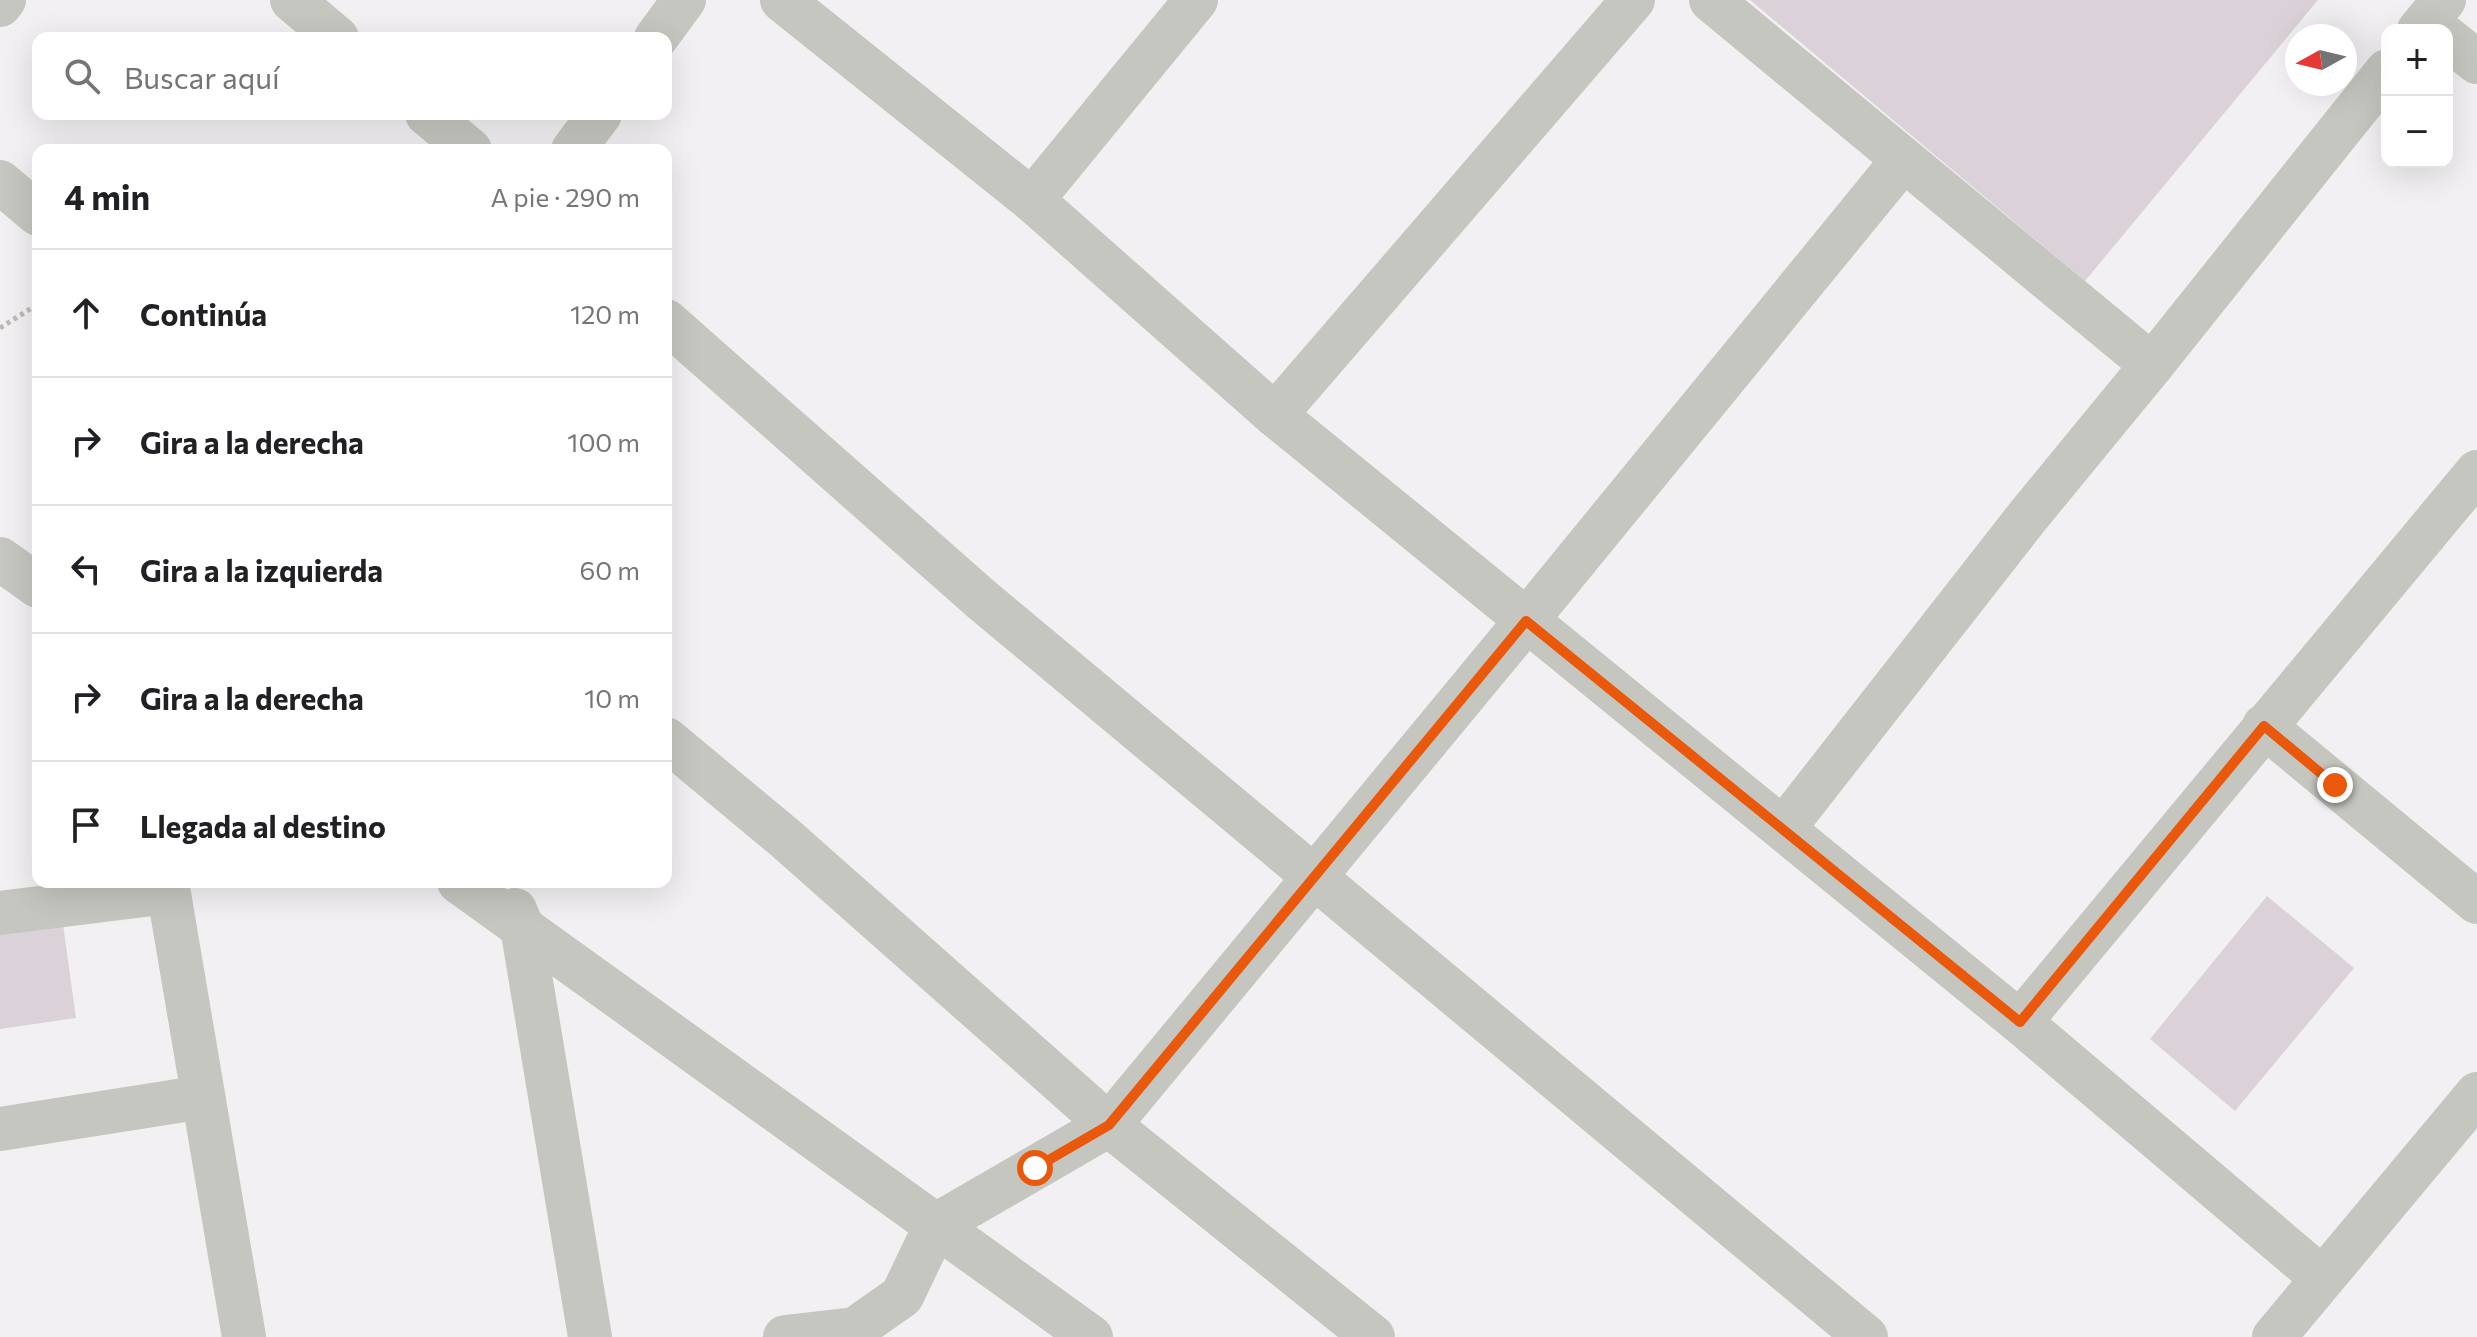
<!DOCTYPE html>
<html lang="es">
<meta charset="utf-8">
<style>
body{margin:0;font-family:Commissioner,sans-serif;background:#f2f2f2;color:#202124}
.controls{position:absolute;right:24px;top:24px;display:grid;overflow:hidden;border-radius:16px;box-shadow:0 8px 32px #0002}
.controls button{width:72px;height:72px;display:grid;place-items:center;padding:0;border:0;border-bottom:2px solid #e0e0e0;background:#fff;color:#202124;font:40px sans-serif}
.compass{position:absolute;left:2285px;top:24px;width:72px;height:72px;border-radius:50%;background:#fff;box-shadow:0 8px 32px #0002;rotate:262deg}
.stop{position:absolute;width:24px;height:24px;margin:-18px;border:6px solid #ea580c;border-radius:50%;background:#fff}
.stop.end{background:#ea580c;border-color:#fff;box-shadow:0 2px 8px #0008}
.list{margin:0;padding:0;list-style:none}
h2{display:flex;justify-content:space-between;align-items:center;height:104px;margin:0;padding:0 32px;font-size:34px}
h2 small{font-size:26px;font-weight:400;color:#757577}
.list li{display:grid;grid-template-columns:52px 1fr auto;gap:24px;align-items:center;box-sizing:border-box;height:128px;padding:0 32px;border-top:2px solid #e0e0e0}
.list b{display:block;font-size:30px;white-space:nowrap}
.list em{font-size:26px;font-style:normal;color:#757577}
.icon{flex:none;width:44px;height:44px;fill:none;stroke:currentColor;stroke-width:2;stroke-linecap:round;stroke-linejoin:round}
.map{position:relative;flex:none;width:2477px;height:1337px;overflow:hidden}
.search{position:absolute;background:#fff;box-shadow:0 8px 32px #0002;left:32px;top:32px;width:640px;height:88px;display:flex;align-items:center;gap:20px;box-sizing:border-box;padding:0 28px;border-radius:16px;color:#757577;font-size:30px}
.panel{position:absolute;background:#fff;box-shadow:0 8px 32px #0002;left:32px;top:144px;width:640px;height:744px;border-radius:16px}
.map>svg:first-child{display:block}
.green{fill:#dbd1d9}
.lines{fill:none;stroke-linecap:round;stroke-linejoin:round}
.path{stroke:#babbb5;stroke-width:5;stroke-dasharray:4 4;stroke-linecap:butt}
.minor{stroke:#c5c6bf;stroke-width:44}
.route{stroke:#ea580c;stroke-width:10}
</style>
<div class="map">
<svg width="2477" height="1337" viewBox="0 0 2477 1337">
<rect width="100%" height="100%" fill="#f3f0f4"/>
<g class="green">
<polygon points="1750,0 2318,0 2085,281"/>
<polygon points="2267,896 2354,968 2235,1111 2150,1039"/>
<polygon points="61,910 76,1018 0,1029 0,919"/>
</g>
<g class="lines">
<polyline class="path" points="0,328 38,304"/>
<g class="minor">
<polyline points="292,0 337,38"/>
<polyline points="782,0 1032,200 1275,415 2020,1022 2322,1278"/>
<polyline points="1711,0 2152,365"/>
<polyline points="0,5 4,0"/>
<polyline points="2419,30 2444,0"/>
<polyline points="656,38 684,0"/>
<polyline points="2447,38 2477,62"/>
<polyline points="427,114 470,150"/>
<polyline points="573,150 600,114"/>
<polyline points="0,182 38,214"/>
<polyline points="1032,200 1196,0"/>
<polyline points="666,321 981,599 1866,1337"/>
<polyline points="1275,415 1633,0"/>
<polyline points="0,559 38,586"/>
<polyline points="2264,726 2477,902"/>
<polyline points="666,739 785,838 1109,1125 1373,1337"/>
<polyline points="1784,828 2028,516 2152,365 2387,71"/>
<polyline points="167,882 244,1337"/>
<polyline points="459,882 1091,1337"/>
<polyline points="515,910 522,927 590,1337"/>
<polyline points="0,913 168,892"/>
<polyline points="2020,1022 2477,472"/>
<polyline points="0,1129 203,1097"/>
<polyline points="785,1337 855,1329 902,1296 936,1225 1109,1125 1526,621 1903,160"/>
<polyline points="2274,1337 2477,1094"/>
</g>
</g>
<g class="lines">
<polyline class="route" points="1035,1168 1109,1125 1526,621 2020,1022 2264,726 2335,785"/>
</g>
</svg>
<div class="controls">
<button>+</button>
<button>−</button>
</div>
<svg class="compass" viewBox="-18 -18 36 36"><path d="M0-13l5 13h-10z" fill="#e53935"/><path d="M0 13l5-13h-10z" fill="#757577"/></svg>
<div class="stop" style="left:1035px;top:1168px"></div>
<div class="stop end" style="left:2335px;top:785px"></div>
<div class="search"><svg class="icon" aria-label="search" viewBox="0 0 24 24"><circle cx="10" cy="10" r="6"/><path d="M15 15l6 6"/></svg>Buscar aquí</div>
<section class="panel">
<h2>4 min<small>A pie · 290 m</small></h2>
<ul class="list">
<li><svg class="icon" aria-label="ahead" viewBox="0 0 24 24"><path d="M12 20V5M6 11l6-6 6 6"/></svg><div><b>Continúa</b></div><em>120 m</em></li>
<li><svg class="icon" aria-label="right" viewBox="0 0 24 24"><path d="M7 20v-9h11M14 6l5 5-5 5"/></svg><div><b>Gira a la derecha</b></div><em>100 m</em></li>
<li><svg class="icon" aria-label="left" viewBox="0 0 24 24"><path d="M17 20v-9H6M10 6l-5 5 5 5"/></svg><div><b>Gira a la izquierda</b></div><em>60 m</em></li>
<li><svg class="icon" aria-label="right" viewBox="0 0 24 24"><path d="M7 20v-9h11M14 6l5 5-5 5"/></svg><div><b>Gira a la derecha</b></div><em>10 m</em></li>
<li><svg class="icon" aria-label="arrive" viewBox="0 0 24 24"><path d="M6 21V4h12l-3 4 3 4H6"/></svg><div><b>Llegada al destino</b></div></li>
</ul>
</section>
</div>
